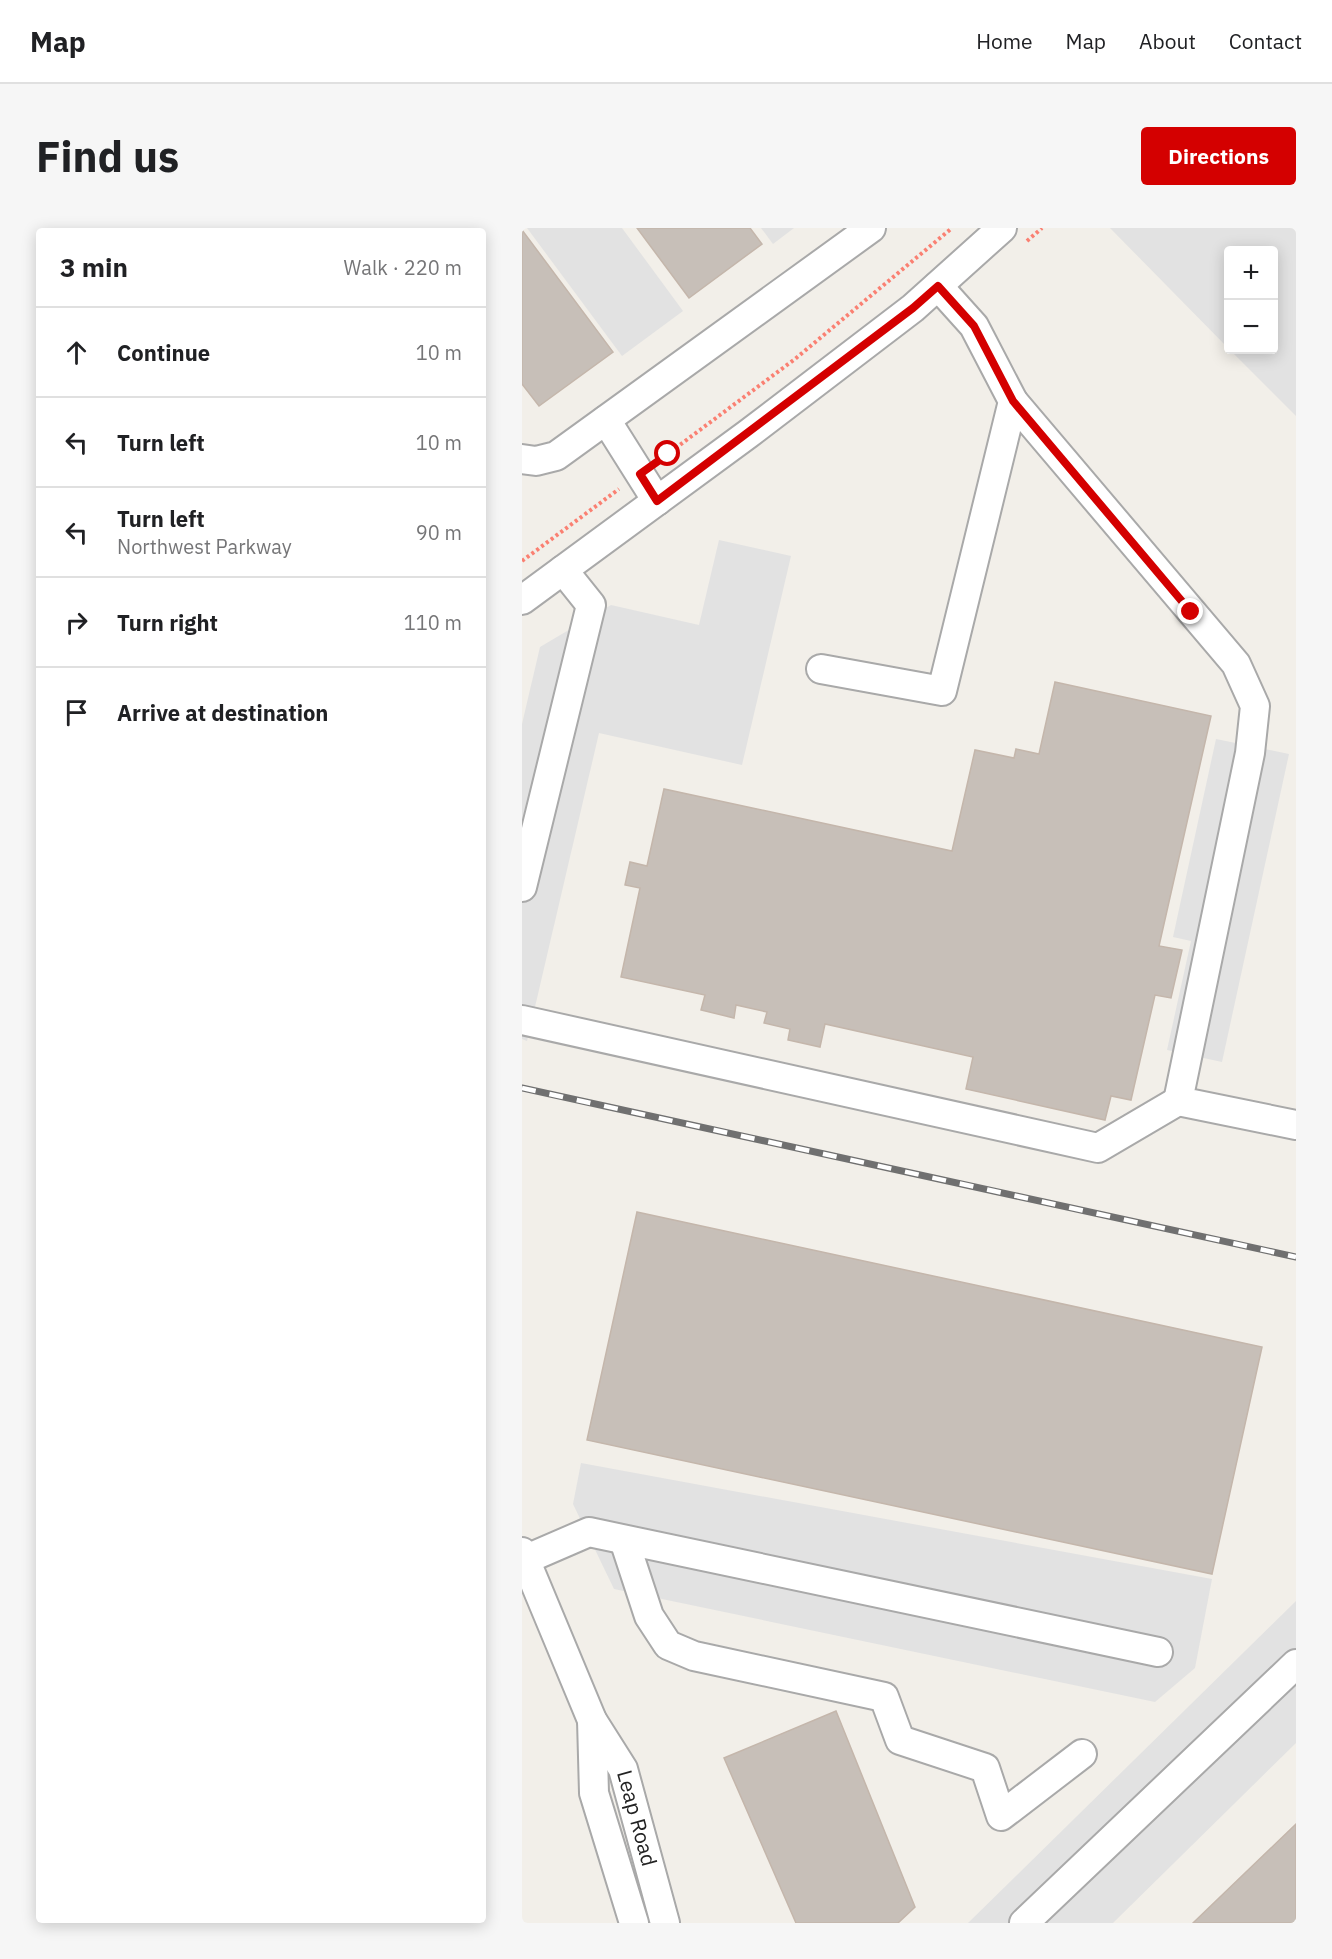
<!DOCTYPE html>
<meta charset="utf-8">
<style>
body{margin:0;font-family:"IBM Plex Sans",sans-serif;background:#f6f6f6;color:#202124}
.controls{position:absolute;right:18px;top:18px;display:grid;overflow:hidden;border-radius:6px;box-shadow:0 3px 15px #0003}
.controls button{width:54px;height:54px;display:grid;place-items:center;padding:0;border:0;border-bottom:2px solid #e0e0e0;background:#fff;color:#202124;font:30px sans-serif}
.stop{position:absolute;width:18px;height:18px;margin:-14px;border:4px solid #d40000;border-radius:50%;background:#fff}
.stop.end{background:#d40000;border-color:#fff;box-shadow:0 2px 6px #0008}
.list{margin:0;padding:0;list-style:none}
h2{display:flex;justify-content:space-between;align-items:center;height:78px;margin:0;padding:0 24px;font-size:26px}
h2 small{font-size:20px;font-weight:400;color:#757577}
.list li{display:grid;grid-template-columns:39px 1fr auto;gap:18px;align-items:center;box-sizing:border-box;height:90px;padding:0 24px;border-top:2px solid #e0e0e0}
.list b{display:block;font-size:22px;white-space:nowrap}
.list p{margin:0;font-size:20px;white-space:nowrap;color:#757577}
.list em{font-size:20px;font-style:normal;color:#757577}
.icon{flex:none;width:33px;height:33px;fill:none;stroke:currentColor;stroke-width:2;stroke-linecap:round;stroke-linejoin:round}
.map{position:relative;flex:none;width:774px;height:1695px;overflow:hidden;border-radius:6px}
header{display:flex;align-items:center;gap:36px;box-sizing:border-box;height:84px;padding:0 30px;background:#fff;border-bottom:2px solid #e0e0e0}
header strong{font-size:28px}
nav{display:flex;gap:33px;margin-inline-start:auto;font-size:21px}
.intro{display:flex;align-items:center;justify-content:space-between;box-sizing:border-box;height:144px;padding:0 36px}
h1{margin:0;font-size:42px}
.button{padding:15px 27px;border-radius:6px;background:#d40000;color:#fff;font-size:21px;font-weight:700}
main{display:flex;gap:36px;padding:0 36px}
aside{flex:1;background:#fff;border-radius:6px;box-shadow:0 3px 15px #0003}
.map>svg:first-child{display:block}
.parking{fill:#e2e2e2}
.building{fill:#c7bfb8;stroke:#c4b6ab;stroke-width:1.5}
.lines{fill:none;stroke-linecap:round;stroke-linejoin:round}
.minor-casing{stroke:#a9a9a9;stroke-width:32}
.path{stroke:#fa8072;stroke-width:4;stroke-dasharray:3 3;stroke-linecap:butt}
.minor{stroke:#fff;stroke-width:28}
.rail-casing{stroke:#707070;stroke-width:7}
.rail{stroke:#fff;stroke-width:4.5;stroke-dasharray:14;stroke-linecap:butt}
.route{stroke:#d40000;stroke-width:8}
.labels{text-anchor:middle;stroke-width:4.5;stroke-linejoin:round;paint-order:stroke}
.street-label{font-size:21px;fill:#222;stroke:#fff}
</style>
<header>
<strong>Map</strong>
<nav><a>Home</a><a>Map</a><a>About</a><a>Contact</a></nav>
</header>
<div class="intro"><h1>Find us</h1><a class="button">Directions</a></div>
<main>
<aside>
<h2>3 min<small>Walk · 220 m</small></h2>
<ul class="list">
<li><svg class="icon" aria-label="ahead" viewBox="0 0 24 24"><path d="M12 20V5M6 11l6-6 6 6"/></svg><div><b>Continue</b></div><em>10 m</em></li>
<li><svg class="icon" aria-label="left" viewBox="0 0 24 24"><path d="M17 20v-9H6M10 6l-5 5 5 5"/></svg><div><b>Turn left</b></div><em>10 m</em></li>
<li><svg class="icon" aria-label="left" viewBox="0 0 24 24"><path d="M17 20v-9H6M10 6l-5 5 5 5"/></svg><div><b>Turn left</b><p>Northwest Parkway</p></div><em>90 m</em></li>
<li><svg class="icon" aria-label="right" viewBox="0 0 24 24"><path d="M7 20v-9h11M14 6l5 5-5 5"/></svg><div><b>Turn right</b></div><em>110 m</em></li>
<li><svg class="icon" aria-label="arrive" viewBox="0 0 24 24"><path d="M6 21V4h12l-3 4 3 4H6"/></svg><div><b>Arrive at destination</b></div></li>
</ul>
</aside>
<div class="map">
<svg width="774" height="1695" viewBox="0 0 774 1695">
<rect width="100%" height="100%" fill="#f2efe9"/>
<g class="parking">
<polygon points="5,0 100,0 161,83 100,128"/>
<polygon points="239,0 272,0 251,16"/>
<polygon points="588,0 771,0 774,3 774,188 708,122 752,122 752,22 706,22 706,120"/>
<polygon points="197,312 269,328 220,537 77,505 5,813 0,811 0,496 18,419 89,377 177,397"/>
<polygon points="694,511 767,526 700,834 645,822 669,713 651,709"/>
<polygon points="59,1235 690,1351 673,1440 633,1474 92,1361 51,1276"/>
<polygon points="774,1373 774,1515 591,1695 446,1695"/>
</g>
<g class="building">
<polygon points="115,0 228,0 240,16 167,70"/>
<polygon points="0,2 91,124 17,178 0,156"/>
<polygon points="533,454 689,488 637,718 660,722 649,770 633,767 609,872 589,868 583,892 444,861 451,829 303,796 298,819 266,812 268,801 242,795 245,784 214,777 212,790 179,782 183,767 99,749 118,660 103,657 108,634 125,638 142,561 430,623 453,522 492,530 494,521 517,526"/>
<polygon points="115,984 740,1119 690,1346 65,1212"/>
<polygon points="314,1483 393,1679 376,1695 274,1695 202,1530"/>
<polygon points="774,1596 774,1695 671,1695"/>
</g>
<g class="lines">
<g class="minor-casing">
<g id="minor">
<polyline points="491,173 714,436 733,478 728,525 656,873 774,897"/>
<polyline points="84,192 135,273"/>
<polyline points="0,231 14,233 34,228 349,0"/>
<polyline points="0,372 226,206 391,80 480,0"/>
<polyline points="299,441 420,463 491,173 452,98 416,58"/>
<polyline points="0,659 69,377 41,342"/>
<polyline points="0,792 576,920 656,873"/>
<polyline points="102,1312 127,1388 146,1417 172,1428 362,1469 378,1512 463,1540 479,1588 560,1526"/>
<path id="s1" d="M0,1324L70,1492L101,1541L143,1695"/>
<polyline points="0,1333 67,1304 636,1424"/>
<polyline points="70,1492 72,1565 112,1695"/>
<polyline points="502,1695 774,1436"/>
</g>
</g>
<g class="path">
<polyline points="505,13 520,0"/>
<polyline points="139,231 273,131 430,0"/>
<polyline points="0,333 97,261"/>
</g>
<use href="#minor" class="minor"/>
<g class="rail-casing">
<polyline id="rail" points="0,860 774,1029"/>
</g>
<use href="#rail" class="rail"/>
</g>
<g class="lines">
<polyline class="route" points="146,226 118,246 135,273 391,80 416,58 452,98 491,173 669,384"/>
</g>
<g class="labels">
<g class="street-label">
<text dy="7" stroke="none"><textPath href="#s1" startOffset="291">Leap Road</textPath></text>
</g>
</g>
</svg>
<div class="controls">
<button>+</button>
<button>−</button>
</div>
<div class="stop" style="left:146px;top:226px"></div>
<div class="stop end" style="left:669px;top:384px"></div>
</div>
</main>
